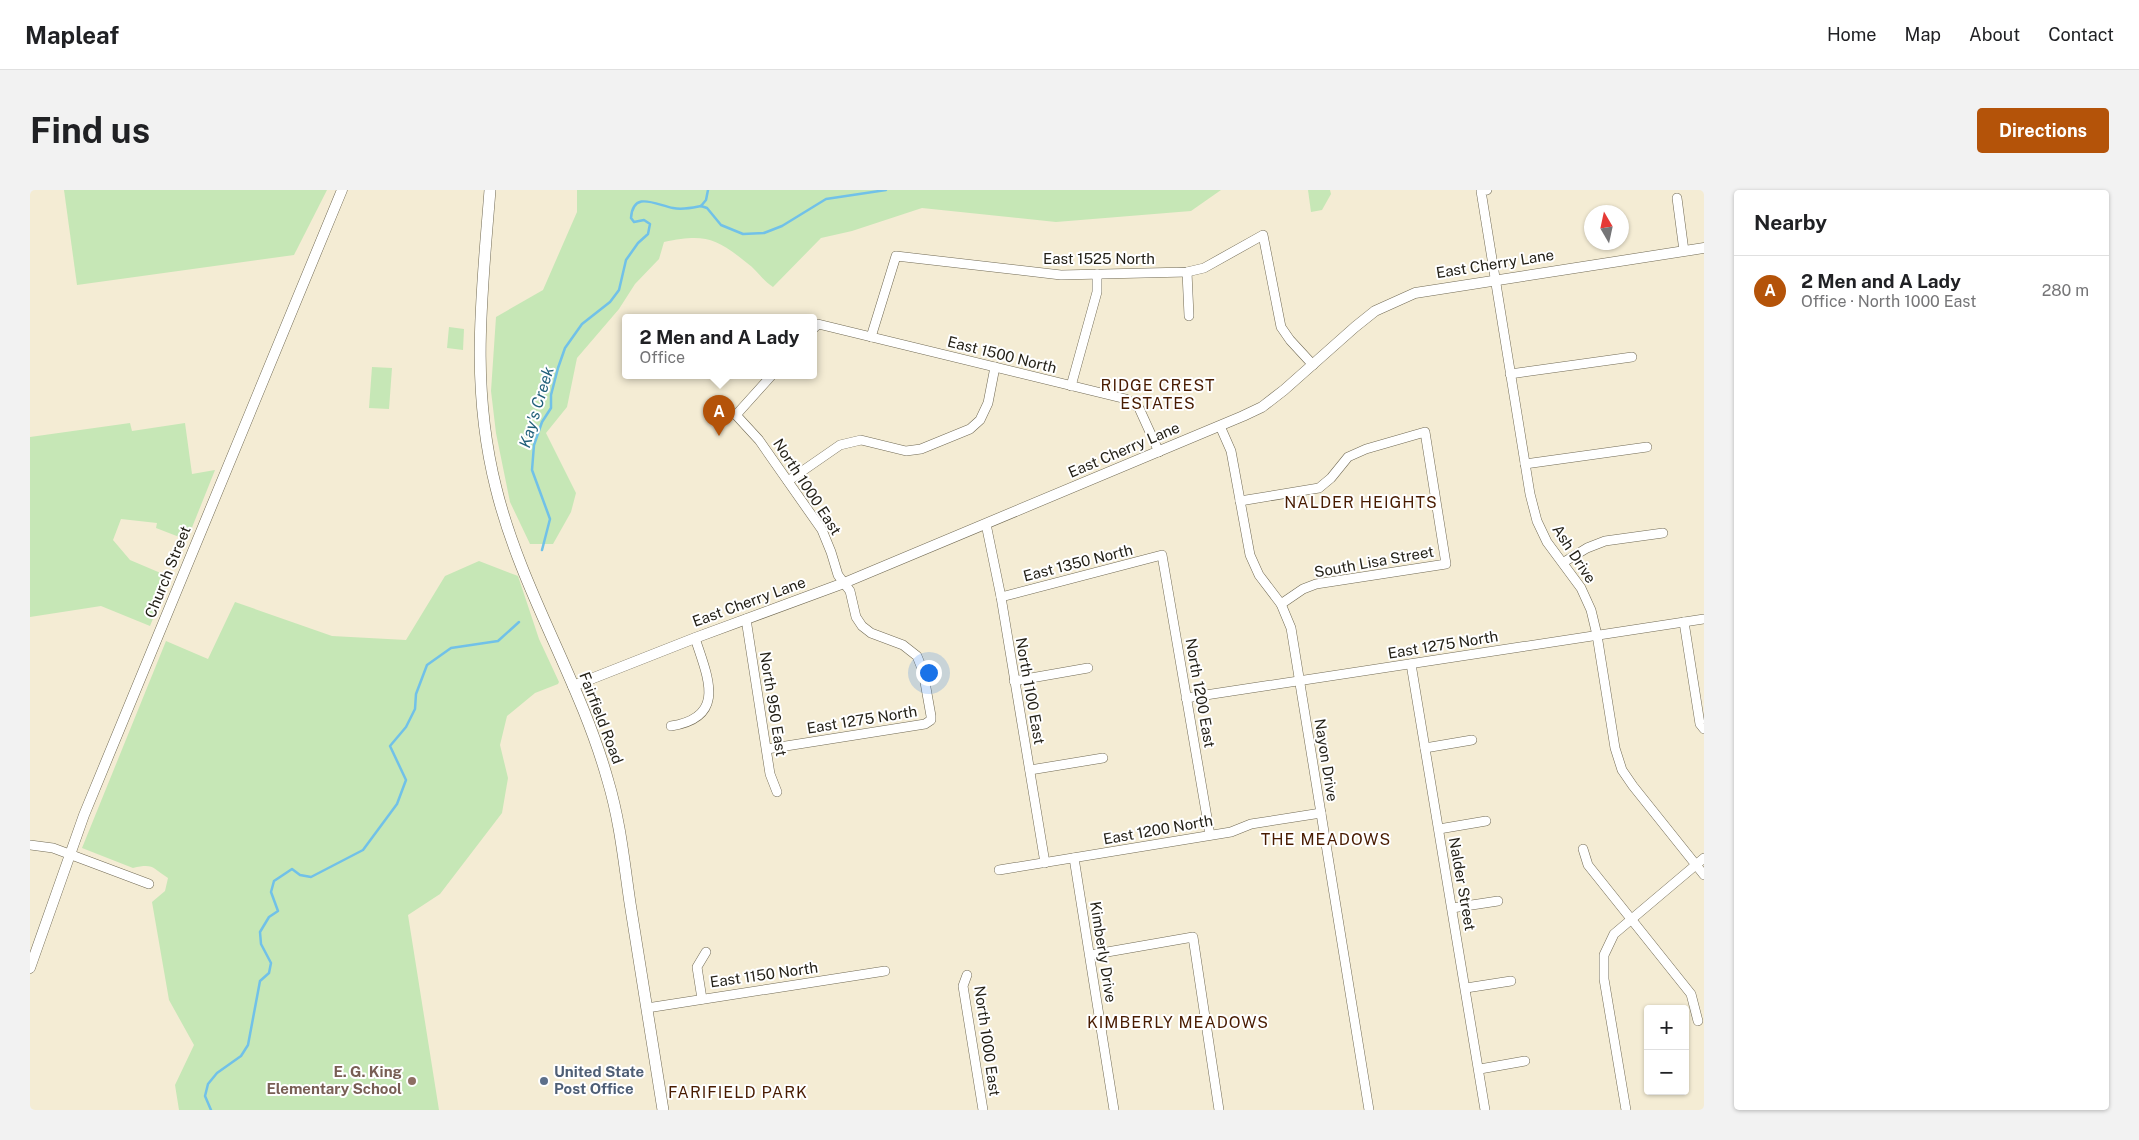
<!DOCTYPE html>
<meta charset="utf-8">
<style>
body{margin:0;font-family:"Public Sans",sans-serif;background:#f2f2f2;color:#202124}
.controls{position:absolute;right:15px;bottom:15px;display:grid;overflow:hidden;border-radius:5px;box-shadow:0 1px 4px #0004}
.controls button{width:45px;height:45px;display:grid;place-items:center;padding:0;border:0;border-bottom:1px solid #e0e0e0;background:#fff;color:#202124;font:25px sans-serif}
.compass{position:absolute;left:1554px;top:15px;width:45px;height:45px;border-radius:50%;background:#fff;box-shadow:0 1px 4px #0004;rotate:351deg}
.you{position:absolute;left:898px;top:482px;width:18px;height:18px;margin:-12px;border:4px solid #fff;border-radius:50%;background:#1a73e8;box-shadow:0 0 0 8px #1a73e833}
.badge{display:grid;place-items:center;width:32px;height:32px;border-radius:50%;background:#b45309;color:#fff;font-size:16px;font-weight:700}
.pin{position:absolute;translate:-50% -41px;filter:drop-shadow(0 1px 2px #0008)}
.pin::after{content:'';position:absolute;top:26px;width:18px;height:15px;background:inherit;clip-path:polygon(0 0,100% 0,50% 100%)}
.popup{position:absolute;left:592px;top:124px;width:195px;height:65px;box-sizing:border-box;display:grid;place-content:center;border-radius:5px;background:#fff;filter:drop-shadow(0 1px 4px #0005);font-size:16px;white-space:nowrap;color:#757577}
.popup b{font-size:19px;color:#202124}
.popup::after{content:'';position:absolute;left:50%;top:100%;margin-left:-10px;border:10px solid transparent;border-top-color:#fff}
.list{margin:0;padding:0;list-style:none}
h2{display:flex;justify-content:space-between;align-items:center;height:65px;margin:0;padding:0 20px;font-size:21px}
h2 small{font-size:16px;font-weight:400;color:#757577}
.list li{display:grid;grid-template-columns:32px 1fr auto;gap:15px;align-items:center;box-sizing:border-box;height:70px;padding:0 20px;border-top:1px solid #e0e0e0}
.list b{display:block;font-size:19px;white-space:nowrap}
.list p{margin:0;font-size:16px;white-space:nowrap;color:#757577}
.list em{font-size:16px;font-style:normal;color:#757577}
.map{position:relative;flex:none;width:1674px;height:920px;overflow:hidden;border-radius:5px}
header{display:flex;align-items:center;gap:30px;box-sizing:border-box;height:70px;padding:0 25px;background:#fff;border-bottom:1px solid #e0e0e0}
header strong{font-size:24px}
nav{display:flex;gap:28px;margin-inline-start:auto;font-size:18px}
.intro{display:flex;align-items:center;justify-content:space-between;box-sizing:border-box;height:120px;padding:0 30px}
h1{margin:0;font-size:35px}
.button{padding:12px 22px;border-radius:5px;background:#b45309;color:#fff;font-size:18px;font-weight:700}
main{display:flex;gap:30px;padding:0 30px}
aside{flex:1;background:#fff;border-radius:5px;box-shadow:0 1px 4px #0004}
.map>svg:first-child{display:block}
.green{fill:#c6e7b6}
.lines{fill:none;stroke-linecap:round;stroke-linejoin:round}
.stream{stroke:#71c1e8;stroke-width:2.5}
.minor-casing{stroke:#716a54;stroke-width:10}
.tertiary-casing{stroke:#716a54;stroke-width:11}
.secondary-casing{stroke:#716a54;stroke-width:12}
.minor{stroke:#fff;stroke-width:9}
.tertiary{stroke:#fff;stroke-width:10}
.secondary{stroke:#fff;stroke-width:11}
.education-dot{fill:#8d6e63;stroke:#fff;stroke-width:2}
.service-dot{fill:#5c6f8a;stroke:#fff;stroke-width:2}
.labels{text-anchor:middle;stroke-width:4;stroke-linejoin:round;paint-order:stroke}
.street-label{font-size:15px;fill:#242118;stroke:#fff}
.education-label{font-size:15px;font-weight:bold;fill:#785e54;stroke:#fff;text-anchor:end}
.service-label{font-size:15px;font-weight:bold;fill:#4e5e75;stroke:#fff;text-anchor:start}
.neighbourhood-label{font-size:16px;letter-spacing:1px;fill:#481b00;stroke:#fff}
.water-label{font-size:16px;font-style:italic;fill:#205f79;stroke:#fff}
</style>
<header>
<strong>Mapleaf</strong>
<nav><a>Home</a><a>Map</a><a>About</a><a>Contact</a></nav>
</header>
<div class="intro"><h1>Find us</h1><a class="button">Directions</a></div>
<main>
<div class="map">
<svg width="1674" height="920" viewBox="0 0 1674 920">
<rect width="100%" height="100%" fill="#f4ecd4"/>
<g class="green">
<polygon points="34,0 297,0 264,65 47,95"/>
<path d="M547,0H1191L1161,21L1026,32L892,18L822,41L791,48L743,97C732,90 727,80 717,73C685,47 674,44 634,52L629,69L605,94L589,119L547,168L537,217L516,243L546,303L541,322L523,354H500L480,312L466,243L461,201L466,127L513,100L547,22Z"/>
<polygon points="1278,0 1300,0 1301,4 1292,20 1281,22"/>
<polygon points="419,137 434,139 433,160 417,158"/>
<polygon points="342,177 362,178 359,219 339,218"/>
<polygon points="100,233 102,241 155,233 162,284 185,280 157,350 126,338 127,333 91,329 83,350 100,370 140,387 120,436 71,416 0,427 0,247"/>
<path d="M449,371L488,386L509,449L529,492L528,494L505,503L477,526L470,555L478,588L472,623L410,704L378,725L409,920H149L145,895L164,855L139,810L122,712L135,701L138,688C122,678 124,673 103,678L52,658L136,451L178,469L205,412L302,446L376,450L415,386Z"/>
</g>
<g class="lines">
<g class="stream">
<polyline points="671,16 677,18 691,35 713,44 734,43 752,36 796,9 856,0"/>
<polyline points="671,16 676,10 678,0"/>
<path d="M512,360L520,329L502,280L504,255L512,232L521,218V205L528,178L535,158L552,134L580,112L589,100L596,70L608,53L618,44L620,34L614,30L604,32L601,28C603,0 626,15 643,18C653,20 661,18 671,16"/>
<polyline points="181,920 175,906 178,894 187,883 211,866 218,855 230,791 239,783 241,773 231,754 230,742 239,727 248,721 241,702 244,691 262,679 270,685 281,687 333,660 367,614 376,590 360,556 376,537 385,519 386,504 397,475 421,458 468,451 489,432"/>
</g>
<g class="minor-casing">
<g id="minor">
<polyline points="1457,0 1451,1 1500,304 1507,331 1517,352 1551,398 1561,420 1567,445 1585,558 1592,580 1603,596 1674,685"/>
<polyline points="1647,8 1654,61"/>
<polyline points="1157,82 1159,126"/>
<polyline points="783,139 788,134 1096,209 1109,218 1129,262"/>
<polyline points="841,147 866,66 1031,85 1157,82 1174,78 1233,45 1251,137 1260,150 1283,175"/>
<polyline points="1480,184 1602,167"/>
<polyline points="1041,196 1067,102 1067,84"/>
<polyline points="1190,236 1201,261 1220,365 1229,385 1251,414 1261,438 1339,920"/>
<polyline points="1495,274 1617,257"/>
<polyline points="758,291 810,255 831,250 876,261 891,259 940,239 950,230 958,213 965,177"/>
<polyline points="1210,311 1289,298 1301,288 1318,267 1336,259 1395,242 1416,374 1286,394 1273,399 1251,414"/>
<polyline points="956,334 971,407 1015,673"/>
<polyline points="1534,372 1557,358 1575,351 1633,343"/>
<polyline points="971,407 1132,365 1180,645"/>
<polyline points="716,429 740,584 747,602"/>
<polyline points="1654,432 1670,534 1674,539"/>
<polyline points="1381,474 1455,920"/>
<polyline points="984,491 1058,478"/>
<polyline points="1156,508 1674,429"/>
<path d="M641,536C698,527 677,486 665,448"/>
<polyline points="1395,558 1442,550"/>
<polyline points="737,559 895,534 901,530 901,526 893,481 887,466 873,455 841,443 832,436 826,427 820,401 808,385 801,362 792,340 729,250 706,225 742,185"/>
<polyline points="1000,580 1073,568"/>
<polyline points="1409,639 1456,631"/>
<polyline points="0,655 23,658 119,694"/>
<polyline points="1553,659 1558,675 1661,804 1668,831"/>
<polyline points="1044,668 1084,920"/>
<polyline points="969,680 1201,642 1221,634 1291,623"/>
<polyline points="1422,718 1468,711"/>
<polyline points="1060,765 1163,747 1189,920"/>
<polyline points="937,785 933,796 953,920"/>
<polyline points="1436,798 1481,791"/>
<polyline points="672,809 667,777 676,762"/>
<polyline points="617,818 855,781"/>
<polyline points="1450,879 1495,871"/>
<polyline points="1596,920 1574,789 1574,765 1584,744 1674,668"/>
</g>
</g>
<g class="tertiary-casing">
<g id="tertiary">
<polyline points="543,496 665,448 814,393 1213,226 1232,217 1254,200 1325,137 1345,121 1385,103 1674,58"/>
<polyline points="0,778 54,625 312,0"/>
</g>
</g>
<g class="secondary-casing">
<path id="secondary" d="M460,0C452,104 440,195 466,298C491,400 550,490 578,591C590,631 594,672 600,713C611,782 622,851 633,920"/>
</g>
<use href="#minor" class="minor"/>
<use href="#tertiary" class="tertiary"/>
<use href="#secondary" class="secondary"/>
</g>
<circle class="education-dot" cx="382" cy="891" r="5"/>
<circle class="service-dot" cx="514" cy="891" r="5"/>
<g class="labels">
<g class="street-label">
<text x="1069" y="74">East 1525 North</text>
<text transform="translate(1465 74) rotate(-9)" y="5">East Cherry Lane</text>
<text transform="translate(972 165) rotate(14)" y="5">East 1500 North</text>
<text transform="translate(1094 260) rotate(-23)" y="5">East Cherry Lane</text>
<text transform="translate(777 297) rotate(57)" y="5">North 1000 East</text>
<text transform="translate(1544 364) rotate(57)" y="5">Ash Drive</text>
<text transform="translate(1344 372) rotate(-10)" y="5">South Lisa Street</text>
<text transform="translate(1048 373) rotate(-14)" y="5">East 1350 North</text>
<text transform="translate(138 382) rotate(-68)" y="5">Church Street</text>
<text transform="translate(719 412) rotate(-20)" y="5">East Cherry Lane</text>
<text transform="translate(1413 455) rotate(-9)" y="5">East 1275 North</text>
<text transform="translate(1000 501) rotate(80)" y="5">North 1100 East</text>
<text transform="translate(1170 503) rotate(80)" y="5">North 1200 East</text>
<text transform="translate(743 514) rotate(81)" y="5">North 950 East</text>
<text transform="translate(571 528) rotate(69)" y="5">Fairfield Road</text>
<text transform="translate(832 530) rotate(-9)" y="5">East 1275 North</text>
<text transform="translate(1296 570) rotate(81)" y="5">Nayon Drive</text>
<text transform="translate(1128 640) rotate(-10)" y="5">East 1200 North</text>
<text transform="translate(1432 694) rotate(80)" y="5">Nalder Street</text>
<text transform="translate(1073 762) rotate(81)" y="5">Kimberly Drive</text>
<text transform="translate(734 785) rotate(-8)" y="5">East 1150 North</text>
<text transform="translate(957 851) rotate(82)" y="5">North 1000 East</text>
</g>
<g class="education-label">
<text x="372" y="887">E. G. King<tspan x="372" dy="17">Elementary School</tspan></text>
</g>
<g class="service-label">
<text x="524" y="887">United State<tspan x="524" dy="17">Post Office</tspan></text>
</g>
<g class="neighbourhood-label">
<text x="1128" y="201">RIDGE CREST<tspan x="1128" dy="18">ESTATES</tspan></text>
<text x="1331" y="318">NALDER HEIGHTS</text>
<text x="1296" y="655">THE MEADOWS</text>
<text x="1148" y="838">KIMBERLY MEADOWS</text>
<text x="708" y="908">FARIFIELD PARK</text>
</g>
<g class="water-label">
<text transform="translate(506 217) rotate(-73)" y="6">Kay's Creek</text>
</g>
</g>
</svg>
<div class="controls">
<button>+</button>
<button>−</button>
</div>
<svg class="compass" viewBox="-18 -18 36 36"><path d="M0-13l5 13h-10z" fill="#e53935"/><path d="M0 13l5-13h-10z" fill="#757577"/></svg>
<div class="you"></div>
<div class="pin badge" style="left:689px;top:246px">A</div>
<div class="popup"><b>2 Men and A Lady</b>Office</div>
</div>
<aside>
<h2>Nearby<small></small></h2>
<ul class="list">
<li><span class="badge">A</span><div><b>2 Men and A Lady</b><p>Office · North 1000 East</p></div><em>280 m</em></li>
</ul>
</aside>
</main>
